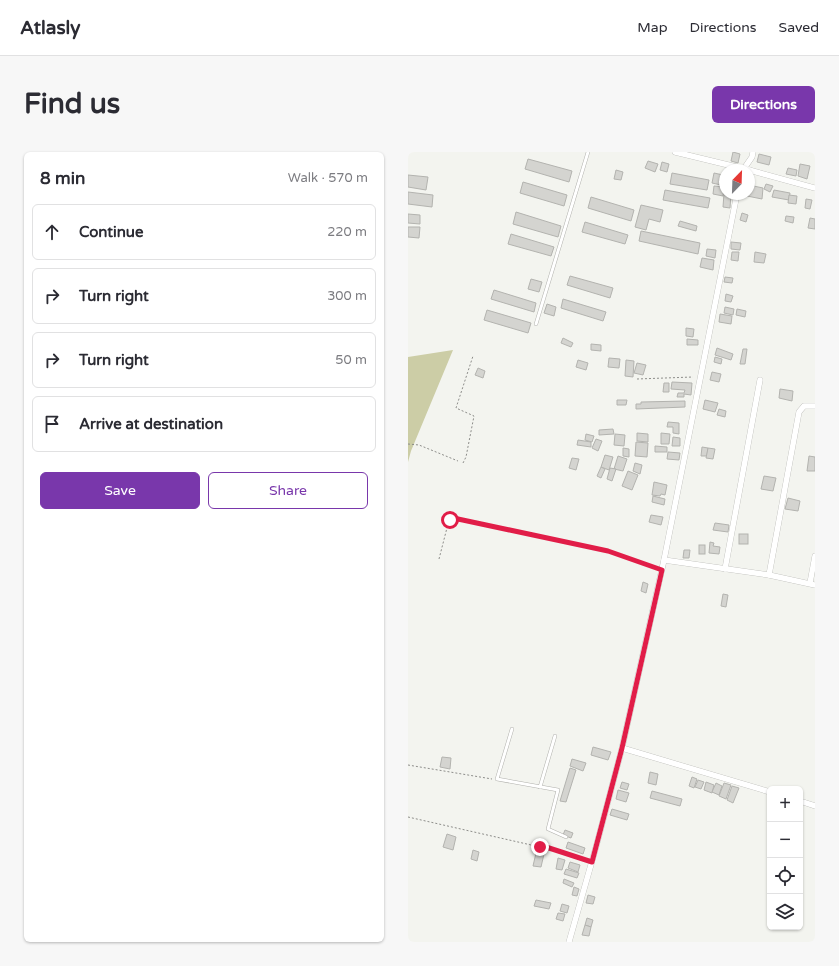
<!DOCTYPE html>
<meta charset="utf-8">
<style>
body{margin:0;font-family:"Varela Round",sans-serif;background:#f7f7f7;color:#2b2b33}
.controls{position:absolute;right:12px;bottom:12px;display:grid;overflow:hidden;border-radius:6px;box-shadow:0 1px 3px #0004}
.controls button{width:36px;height:36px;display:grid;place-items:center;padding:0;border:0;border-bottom:1px solid #e1e1e2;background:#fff;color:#2b2b33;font:20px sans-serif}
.compass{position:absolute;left:311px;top:12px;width:36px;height:36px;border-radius:50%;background:#fff;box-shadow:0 1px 3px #0004;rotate:23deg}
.stop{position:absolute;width:12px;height:12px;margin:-9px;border:3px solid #e11d48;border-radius:50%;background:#fff}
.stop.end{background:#e11d48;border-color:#fff;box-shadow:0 1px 4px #0008}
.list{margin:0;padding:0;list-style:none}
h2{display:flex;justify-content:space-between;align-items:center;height:52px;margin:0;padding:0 16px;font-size:17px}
h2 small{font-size:13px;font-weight:400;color:#7c7c81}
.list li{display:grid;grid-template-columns:26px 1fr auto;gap:12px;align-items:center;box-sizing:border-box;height:56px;margin:0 8px 8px;padding:0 8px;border:1px solid #e1e1e2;border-radius:6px}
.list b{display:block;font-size:15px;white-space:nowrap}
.list em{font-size:13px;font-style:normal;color:#7c7c81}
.actions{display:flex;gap:8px;padding:12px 16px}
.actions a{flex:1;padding:9px 0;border:1px solid #7937ab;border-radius:6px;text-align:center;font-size:14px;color:#7937ab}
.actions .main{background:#7937ab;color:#fff}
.icon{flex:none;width:22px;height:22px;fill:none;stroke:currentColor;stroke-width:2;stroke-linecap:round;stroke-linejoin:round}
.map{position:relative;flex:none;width:407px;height:790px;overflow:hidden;border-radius:6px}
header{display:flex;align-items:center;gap:24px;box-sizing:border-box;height:56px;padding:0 20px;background:#fff;border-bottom:1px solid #e1e1e2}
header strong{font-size:19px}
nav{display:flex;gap:22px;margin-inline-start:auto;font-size:14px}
.intro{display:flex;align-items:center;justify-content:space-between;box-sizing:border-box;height:96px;padding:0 24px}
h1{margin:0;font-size:28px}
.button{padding:10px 18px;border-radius:6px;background:#7937ab;color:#fff;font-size:14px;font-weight:700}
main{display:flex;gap:24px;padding:0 24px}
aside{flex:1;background:#fff;border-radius:6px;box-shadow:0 1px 3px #0004}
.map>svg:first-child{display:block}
.green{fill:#cccda6}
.building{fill:#d4d4d0;stroke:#b3b3af}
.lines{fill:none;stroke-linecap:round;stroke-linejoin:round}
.service-casing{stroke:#b0b0ac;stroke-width:4}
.minor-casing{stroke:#b0b0ac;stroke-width:6}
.path{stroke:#8d8d8a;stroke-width:1;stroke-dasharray:2 2;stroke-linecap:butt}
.service{stroke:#fff;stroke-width:3}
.minor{stroke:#fff;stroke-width:5.5}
.route{stroke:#e11d48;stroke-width:5}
</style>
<header>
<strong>Atlasly</strong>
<nav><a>Map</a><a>Directions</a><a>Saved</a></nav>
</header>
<div class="intro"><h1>Find us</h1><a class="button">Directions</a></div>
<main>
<aside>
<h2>8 min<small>Walk · 570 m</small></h2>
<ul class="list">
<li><svg class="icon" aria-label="ahead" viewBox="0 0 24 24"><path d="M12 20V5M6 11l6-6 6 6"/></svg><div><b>Continue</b></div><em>220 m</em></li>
<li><svg class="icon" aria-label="right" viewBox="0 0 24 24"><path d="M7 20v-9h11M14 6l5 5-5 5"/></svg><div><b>Turn right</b></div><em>300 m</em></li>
<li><svg class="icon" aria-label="right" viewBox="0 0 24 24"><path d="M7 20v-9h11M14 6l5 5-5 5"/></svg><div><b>Turn right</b></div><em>50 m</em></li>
<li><svg class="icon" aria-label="arrive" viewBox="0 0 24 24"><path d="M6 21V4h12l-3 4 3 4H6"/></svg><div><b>Arrive at destination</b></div></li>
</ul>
<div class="actions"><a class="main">Save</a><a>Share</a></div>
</aside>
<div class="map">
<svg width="407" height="790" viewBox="0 0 407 790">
<rect width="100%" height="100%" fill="#f3f4ef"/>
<polygon class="green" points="45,198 3,299 0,310 0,205"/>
<g class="building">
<polygon points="325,0 332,2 330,11 323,9"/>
<polygon points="351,2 363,5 361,13 349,10"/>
<polygon points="120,7 164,19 161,30 117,17"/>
<polygon points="240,9 250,12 247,20 237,16"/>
<polygon points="254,10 261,12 259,20 252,18"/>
<polygon points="392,12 402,14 399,27 390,24"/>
<polygon points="380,16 389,18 388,24 378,22"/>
<polygon points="208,18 215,20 213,28 206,27"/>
<polygon points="264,21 301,28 299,38 262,32"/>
<polygon points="306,21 315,23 313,33 304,31"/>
<polygon points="0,23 20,25 18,38 0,35"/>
<polygon points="317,28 317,42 323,42 322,56 315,55"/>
<polygon points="115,30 159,43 156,54 112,41"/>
<polygon points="358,32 365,34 362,40 356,37"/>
<polygon points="341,33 355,36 354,47 339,44 340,42 341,42"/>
<polygon points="306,34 316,35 315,44 305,42"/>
<polygon points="257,38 302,46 300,56 255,48"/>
<polygon points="366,38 382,41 381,48 364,45"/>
<polygon points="0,40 25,43 24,55 0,52"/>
<polygon points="381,43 389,44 388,52 380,51"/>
<polygon points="183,45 226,58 223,69 180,56"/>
<polygon points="398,47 404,48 402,57 397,56"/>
<polygon points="233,53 255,58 252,70 241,67 238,78 227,75"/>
<polygon points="108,60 153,74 150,85 105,72"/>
<polygon points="334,61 340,63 338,70 332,68"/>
<polygon points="0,62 12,63 12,72 0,71"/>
<polygon points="378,64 386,65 385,71 377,69"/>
<polygon points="402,66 407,67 407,77 400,76"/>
<polygon points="272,69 289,74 288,79 270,74"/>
<polygon points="177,70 220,83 217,92 174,80"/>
<polygon points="0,75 12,75 11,86 0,85"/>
<polygon points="233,79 292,91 290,102 231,89"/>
<polygon points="103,82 146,95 143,104 100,92"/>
<polygon points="323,90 333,91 332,98 323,97"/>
<polygon points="299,97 308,98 307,106 298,104"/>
<polygon points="324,100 331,100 330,109 323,108"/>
<polygon points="347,100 358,102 356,111 346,110"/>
<polygon points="294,106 306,108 305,118 292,115"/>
<polygon points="162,124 205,136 202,146 159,133"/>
<polygon points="317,125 325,126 324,131 316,130"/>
<polygon points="123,127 134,130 131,140 120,137"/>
<polygon points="86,138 128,151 126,160 83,147"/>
<polygon points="318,142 325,144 323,150 317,149"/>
<polygon points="155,147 198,160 195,169 153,156"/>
<polygon points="139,152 148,155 146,164 136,161"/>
<polygon points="317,155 326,157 325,163 316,161"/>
<polygon points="329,157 338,159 337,165 328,163"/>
<polygon points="79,158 123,171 120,181 76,168"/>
<polygon points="312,162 324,164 323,172 311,170"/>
<polygon points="278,176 286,177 285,185 278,184"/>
<polygon points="155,186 165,191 163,195 153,191"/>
<polygon points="279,187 290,188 290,193 279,193"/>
<polygon points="183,192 193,193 193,199 183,198"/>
<polygon points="309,196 325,202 323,208 307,203"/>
<polygon points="335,197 339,197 337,212 332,212"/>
<polygon points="307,205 314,207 313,212 306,210"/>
<polygon points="201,206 212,207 211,216 200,215"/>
<polygon points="170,208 180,211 178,218 168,215"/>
<polygon points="218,208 226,209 225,225 217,224"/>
<polygon points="229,211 238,213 235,223 226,221"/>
<polygon points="70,216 77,219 75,226 67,223"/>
<polygon points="304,220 313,222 311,230 302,228"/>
<polygon points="264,230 284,231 283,243 276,242 276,245 269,245 270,241 276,241 277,238 263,237"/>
<polygon points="256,231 261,231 261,240 255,240"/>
<polygon points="372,237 385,239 384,249 371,246"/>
<polygon points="209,248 219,248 218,253 209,253"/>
<polygon points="297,248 310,251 307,260 295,257"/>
<polygon points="277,249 277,255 228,257 228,252 233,252 233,250"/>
<polygon points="311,257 318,259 317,265 309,263"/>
<polygon points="260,270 271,271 271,282 265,281 265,275 259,275"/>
<polygon points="205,277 206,282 191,283 191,278"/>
<polygon points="229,281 240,282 240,290 229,289"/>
<polygon points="253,281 262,282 261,292 253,292"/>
<polygon points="178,282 186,284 184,290 177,288"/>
<polygon points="207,282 217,283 216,294 206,293"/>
<polygon points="265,285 272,286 272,294 264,294"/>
<polygon points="188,287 194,289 190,299 184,296"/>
<polygon points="170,288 183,290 183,295 169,293"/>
<polygon points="228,290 240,291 239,305 227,304"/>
<polygon points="247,294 259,295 259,300 247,300"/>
<polygon points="294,295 300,296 299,304 293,304"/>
<polygon points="215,296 221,297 221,305 215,304"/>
<polygon points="300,296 307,297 305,307 298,306"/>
<polygon points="260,300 272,301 271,308 259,307"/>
<polygon points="197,303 205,305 201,318 193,315"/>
<polygon points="210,304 219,307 215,319 206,317"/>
<polygon points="401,304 407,305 407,319 399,319"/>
<polygon points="164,306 171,307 168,318 161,316"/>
<polygon points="227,311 234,313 232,322 225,319"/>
<polygon points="193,315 197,317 193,326 189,324"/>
<polygon points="202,316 208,317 204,329 199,327"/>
<polygon points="220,319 230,323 224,338 214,334"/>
<polygon points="356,324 368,326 365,339 353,337"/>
<polygon points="246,330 259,333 257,343 253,342 252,344 244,343"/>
<polygon points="245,344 257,347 256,353 244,350"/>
<polygon points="380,346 392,349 390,359 377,357"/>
<polygon points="243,363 255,365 253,373 241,370"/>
<polygon points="307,371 321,373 320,380 305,378"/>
<rect x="331" y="382" width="9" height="10"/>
<polygon points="302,390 306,391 305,394 312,395 311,402 301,401"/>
<rect x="291" y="393" width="6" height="9"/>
<polygon points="276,398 282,398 281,406 275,406"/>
<polygon points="235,430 240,432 238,441 233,439"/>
<polygon points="315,442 320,443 318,455 313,454"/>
<polygon points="185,595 203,600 200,608 183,603"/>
<polygon points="34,605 43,606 42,617 32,615"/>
<polygon points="164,607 178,611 175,619 162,614"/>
<polygon points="162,616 168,618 158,650 152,649"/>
<polygon points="242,620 250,622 248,633 240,631"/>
<polygon points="284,625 289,627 286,636 281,634"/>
<polygon points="290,628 296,630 293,637 287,635"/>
<polygon points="214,630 221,632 219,638 212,636"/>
<polygon points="298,630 306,633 304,641 296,638"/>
<polygon points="308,631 314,634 311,643 304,640"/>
<polygon points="316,631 323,633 318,647 311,644"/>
<polygon points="324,634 331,636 325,651 319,648"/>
<polygon points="210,638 221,641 218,650 208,647"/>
<polygon points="244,639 274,647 272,654 242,646"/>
<polygon points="204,657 221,662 219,668 202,663"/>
<polygon points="157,678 165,681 163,686 155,683"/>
<polygon points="39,682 48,685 45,698 35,695"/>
<polygon points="160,690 177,696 175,702 158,696"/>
<polygon points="65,698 71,700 69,709 63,707"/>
<polygon points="128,701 136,702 133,715 125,714"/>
<polygon points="150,706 157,708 154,718 148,717"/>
<polygon points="162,710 172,713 170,720 160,716"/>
<polygon points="158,717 171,721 169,726 156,722"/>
<polygon points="156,727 166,731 164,735 155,731"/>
<polygon points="166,735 171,737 169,744 164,743"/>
<polygon points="180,743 187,745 185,752 178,751"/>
<polygon points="128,748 143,751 141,757 126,754"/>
<polygon points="154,752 161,754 159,761 152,759"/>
<polygon points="150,761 157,762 155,769 148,767"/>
<polygon points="179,766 185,768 183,775 177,773"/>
<polygon points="177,773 183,775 181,784 174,783"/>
</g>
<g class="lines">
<g class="service-casing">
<g id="service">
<polyline points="128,172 180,0"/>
<polyline points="104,577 89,627 150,638 140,677 158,685"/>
<polyline points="132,635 147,584"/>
</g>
</g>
<g class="minor-casing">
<g id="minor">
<polyline points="267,0 341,18"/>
<polyline points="335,18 344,5 345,0"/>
<polyline points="341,18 407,36"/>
<polyline points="256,408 361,423 407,433"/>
<polyline points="317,417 352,228"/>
<polyline points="361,423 391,260 396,254 407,254"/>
<polyline points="402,431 407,404"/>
<polyline points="214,596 362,640"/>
<polyline points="392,649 407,654"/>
<polyline points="161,790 188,695 214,596 256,408 329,42"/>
</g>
</g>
<g class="path">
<polyline points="229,227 285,225"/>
<polyline points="0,292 11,293 50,309"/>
<polyline points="55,311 58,305 66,264 48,256 65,204"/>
<polyline points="31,407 41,368 50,367 200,399 248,416"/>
<polyline points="0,613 84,627"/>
<polyline points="0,665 132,695 138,695 178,708"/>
</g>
<use href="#service" class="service"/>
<use href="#minor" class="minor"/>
</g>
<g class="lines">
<polyline class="route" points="42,368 50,367 200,399 254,418 214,596 184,710 138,695 132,695"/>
</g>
</svg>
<div class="controls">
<button>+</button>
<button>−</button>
<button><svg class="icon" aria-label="locate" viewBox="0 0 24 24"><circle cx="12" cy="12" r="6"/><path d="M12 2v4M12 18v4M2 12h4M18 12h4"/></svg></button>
<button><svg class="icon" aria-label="layers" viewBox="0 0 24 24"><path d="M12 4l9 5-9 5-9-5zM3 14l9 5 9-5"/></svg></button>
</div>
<svg class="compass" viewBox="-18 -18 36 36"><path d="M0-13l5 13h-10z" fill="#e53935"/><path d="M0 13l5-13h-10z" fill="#7c7c81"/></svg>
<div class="stop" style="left:42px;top:368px"></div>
<div class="stop end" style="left:132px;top:695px"></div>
</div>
</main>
